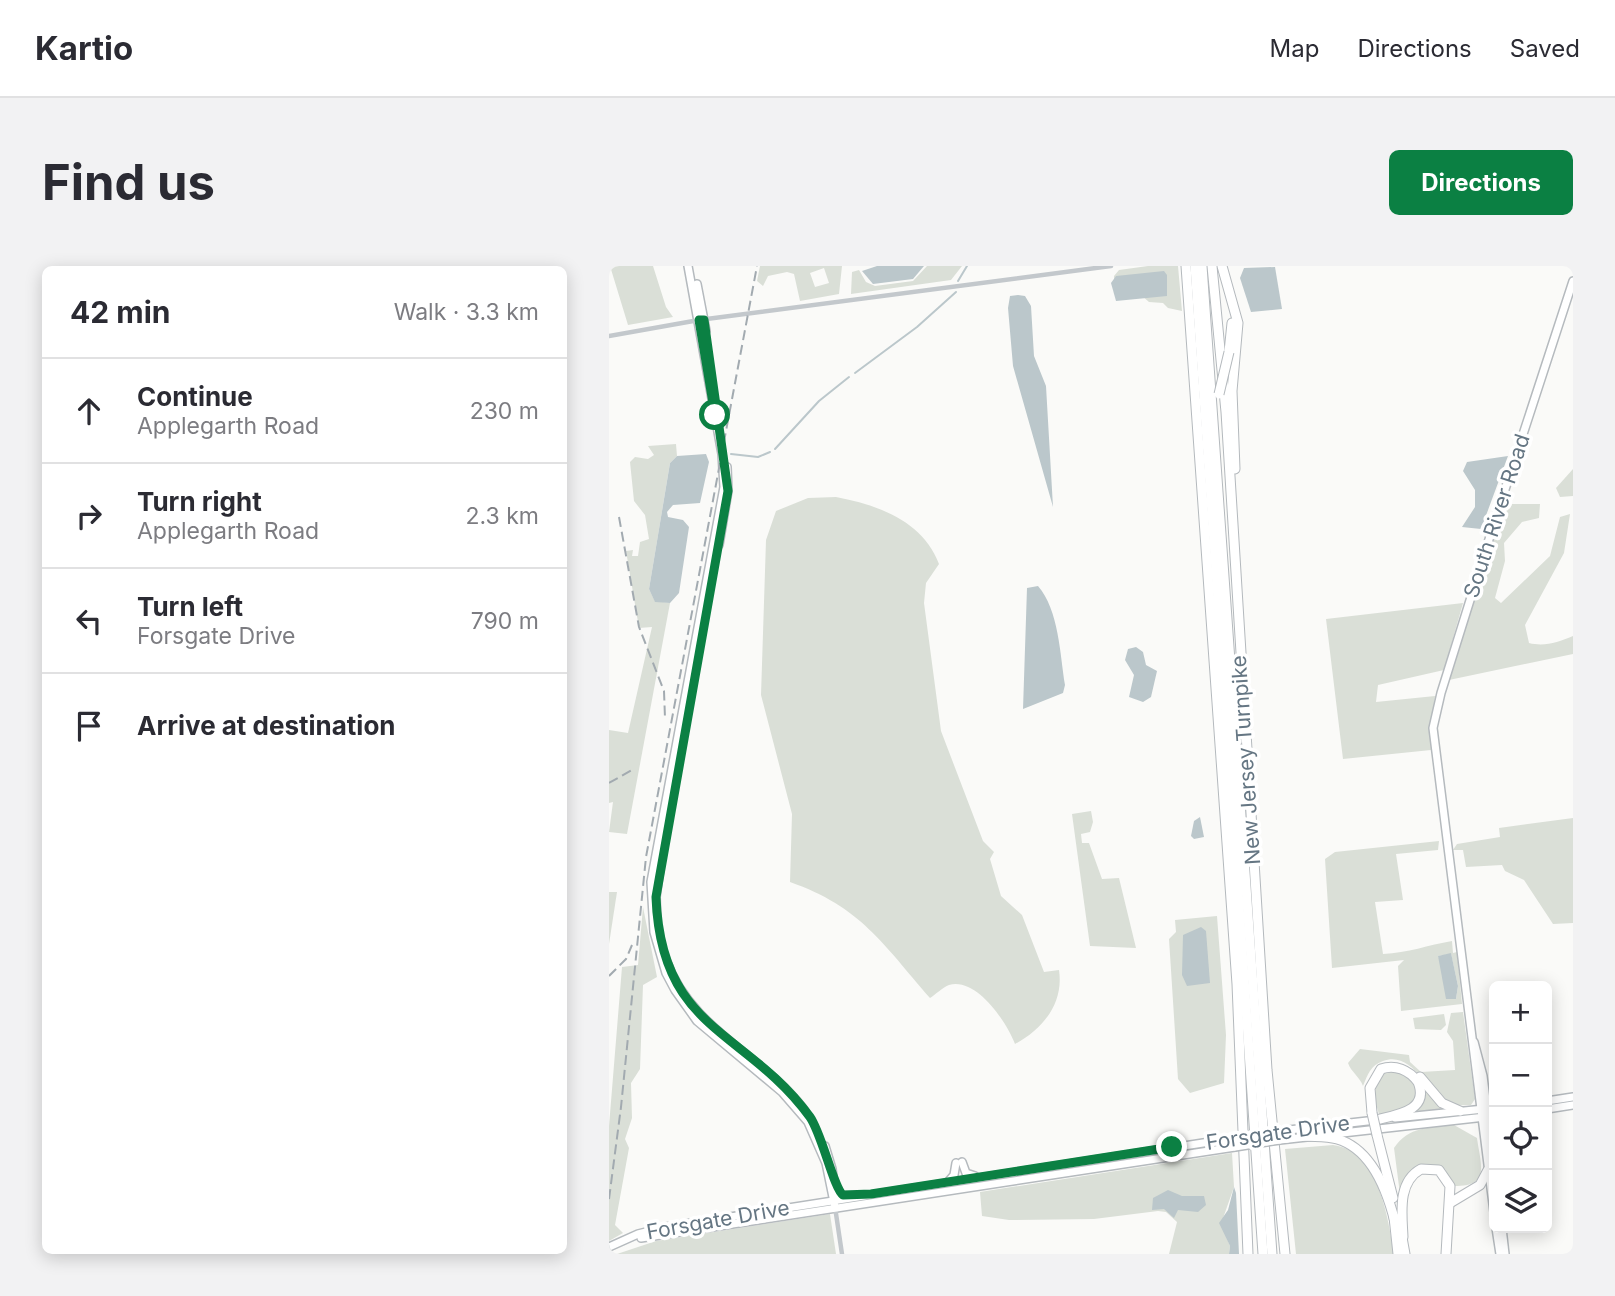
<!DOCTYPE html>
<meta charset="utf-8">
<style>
body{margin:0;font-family:Inter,sans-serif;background:#f2f2f3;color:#2b2b33}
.controls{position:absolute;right:21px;bottom:21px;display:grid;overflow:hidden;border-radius:10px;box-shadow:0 4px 18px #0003}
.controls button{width:63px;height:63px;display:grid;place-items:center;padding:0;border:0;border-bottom:2px solid #e1e1e2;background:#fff;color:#2b2b33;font:35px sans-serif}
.stop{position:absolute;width:21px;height:21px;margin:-16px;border:5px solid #0b8043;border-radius:50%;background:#fff}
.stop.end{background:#0b8043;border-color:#fff;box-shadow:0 2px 7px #0008}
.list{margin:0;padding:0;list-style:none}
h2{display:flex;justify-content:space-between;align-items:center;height:91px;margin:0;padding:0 28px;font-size:30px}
h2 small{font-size:23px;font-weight:400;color:#7c7c81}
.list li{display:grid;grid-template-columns:46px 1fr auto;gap:21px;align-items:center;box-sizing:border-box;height:105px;padding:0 28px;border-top:2px solid #e1e1e2}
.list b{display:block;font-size:26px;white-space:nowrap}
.list p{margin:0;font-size:23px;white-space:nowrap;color:#7c7c81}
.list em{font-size:23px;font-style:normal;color:#7c7c81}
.icon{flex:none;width:38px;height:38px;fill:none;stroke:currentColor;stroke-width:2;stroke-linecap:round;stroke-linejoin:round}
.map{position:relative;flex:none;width:964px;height:988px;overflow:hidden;border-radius:10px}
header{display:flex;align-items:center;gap:42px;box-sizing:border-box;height:98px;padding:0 35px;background:#fff;border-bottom:2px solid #e1e1e2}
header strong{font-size:33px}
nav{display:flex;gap:38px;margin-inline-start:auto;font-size:24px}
.intro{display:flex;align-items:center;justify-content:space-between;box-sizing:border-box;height:168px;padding:0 42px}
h1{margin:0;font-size:49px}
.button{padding:18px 32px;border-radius:10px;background:#0b8043;color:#fff;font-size:24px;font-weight:700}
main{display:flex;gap:42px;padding:0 42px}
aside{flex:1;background:#fff;border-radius:10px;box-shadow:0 4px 18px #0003}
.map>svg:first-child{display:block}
.green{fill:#dadfd7;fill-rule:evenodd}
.water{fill:#bbc7cb}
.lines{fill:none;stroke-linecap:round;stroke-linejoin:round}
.stream{stroke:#bbc7cb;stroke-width:2}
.major-casing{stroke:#b5babe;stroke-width:10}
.highway-casing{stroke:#b4b9bd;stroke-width:11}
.minor{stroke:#c3c8cc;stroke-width:4.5}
.major{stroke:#fff;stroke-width:7}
.highway{stroke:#fff;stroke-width:9}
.rail{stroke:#a2aab0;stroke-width:2;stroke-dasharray:10 5;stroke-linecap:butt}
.major-bridge-casing{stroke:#b5babe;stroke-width:10;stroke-linecap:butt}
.highway-bridge-casing{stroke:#b4b9bd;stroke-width:11;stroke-linecap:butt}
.major-bridge{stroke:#fff;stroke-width:7}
.highway-bridge{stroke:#fff;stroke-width:9}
.route{stroke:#0b8043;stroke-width:9}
.labels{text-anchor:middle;stroke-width:7;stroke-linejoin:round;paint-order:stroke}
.street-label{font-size:21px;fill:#657683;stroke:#fff}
</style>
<header>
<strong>Kartio</strong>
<nav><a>Map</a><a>Directions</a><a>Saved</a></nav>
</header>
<div class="intro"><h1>Find us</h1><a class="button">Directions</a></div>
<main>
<aside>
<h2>42 min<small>Walk · 3.3 km</small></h2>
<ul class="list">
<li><svg class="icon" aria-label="ahead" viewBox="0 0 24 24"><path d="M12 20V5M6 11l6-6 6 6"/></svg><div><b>Continue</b><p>Applegarth Road</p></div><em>230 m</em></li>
<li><svg class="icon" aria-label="right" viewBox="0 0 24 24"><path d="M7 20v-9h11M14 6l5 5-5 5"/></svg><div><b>Turn right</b><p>Applegarth Road</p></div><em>2.3 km</em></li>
<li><svg class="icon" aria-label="left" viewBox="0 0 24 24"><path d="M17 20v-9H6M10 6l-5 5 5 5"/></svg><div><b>Turn left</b><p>Forsgate Drive</p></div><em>790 m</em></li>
<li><svg class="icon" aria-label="arrive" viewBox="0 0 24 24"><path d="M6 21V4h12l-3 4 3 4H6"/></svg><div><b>Arrive at destination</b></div></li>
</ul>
</aside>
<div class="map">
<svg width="964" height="988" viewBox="0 0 964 988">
<rect width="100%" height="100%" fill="#fafaf8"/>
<g class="green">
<polygon points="1,0 44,0 57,41 64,51 19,59"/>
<path d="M151,0H233L230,28L191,35L185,8L178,6L159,10L154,20L148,15ZM215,2L220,17L206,21L201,7Z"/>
<polygon points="318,0 353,0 342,14 242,28 243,6 250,4 257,16 266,20 304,15"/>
<polygon points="539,0 569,0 573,45 559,42 554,37 540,36 532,29 505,17 505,10 510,4"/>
<polygon points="67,178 68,190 61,197 40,323 46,335 61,337 18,568 0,566 4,536 0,537 0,464 19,467 43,361 30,362 17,285 24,284 23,290 29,290 31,276 40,273 36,249 25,235 21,196 26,191 39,193 45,189 39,180"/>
<polygon points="964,203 964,230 951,231 947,222"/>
<path d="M227,231C269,239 314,255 330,298L317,317L315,337L332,465L374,575L385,586L381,593L392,630L413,649L435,706L450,704C455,737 434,763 406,778C398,757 368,711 340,719C334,721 326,729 321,732C274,678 252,641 181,616L183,548L152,429L157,274L167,245L199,232Z"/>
<path d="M896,238H931L930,252L913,256L895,277L896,295L886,332L892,337L941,290L951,251L961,248L955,287L916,359L920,377C936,381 949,376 964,370V388L840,414Z"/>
<polygon points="854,337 835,404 769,419 767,436 826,430 822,484 734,493 717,353"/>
<polygon points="482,545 484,556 481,566 472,568 473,577 480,577 493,613 510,612 527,682 481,680 463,548"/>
<polygon points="964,552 964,657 944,658 915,614 896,605 893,599 857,601 854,584 844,584 848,578 891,571 890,562"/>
<path d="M830,575L829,584L787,588L794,634L766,636L774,688C799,687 819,679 843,675L844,687L848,686L853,738L792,745L789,700L795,694L723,702L716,593L726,586ZM842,688L849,720L847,733L829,690Z"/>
<polygon points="0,626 8,626 0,678"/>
<polygon points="34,641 48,711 34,719 31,803 22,817 23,852 16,873 20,882 6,959 14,967 0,975 0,860 13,701 29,699"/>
<polygon points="608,650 617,769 615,817 581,827 569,813 560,673 567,666 566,654"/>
<path d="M854,746L866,833L862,839C855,839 847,840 840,837C818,827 803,784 774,795C761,800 759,808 754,820C751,811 742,806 739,797L751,783L800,789L801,796L812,806L846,804L844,775L838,766L842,747Z"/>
<polygon points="835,748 837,759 832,764 806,763 804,752"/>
<path d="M783,804C826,820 807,848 770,848C764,830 764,821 775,806Z"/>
<polygon points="812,817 840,843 799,848 809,840"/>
<path d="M845,859L868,872C872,901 882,921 843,920L836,903L819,900L791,928L785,882C800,860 820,862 845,859Z"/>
<path d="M724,879C769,884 779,950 785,988H687L676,883Z"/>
<polygon points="623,887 625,921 612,958 621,980 620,988 560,988 568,956 557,946 549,945 485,953 400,954 373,950 371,926"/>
<polygon points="221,948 227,988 8,988 47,975"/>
</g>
<g class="water">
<polygon points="268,0 315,0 304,13 264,18 253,5"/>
<polygon points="666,1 673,43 642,46 631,12 635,2"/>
<polygon points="555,5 558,9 558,30 507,35 502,17 507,10"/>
<polygon points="409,29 416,30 422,40 425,90 437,120 444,241 404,100 399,42 401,30"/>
<polygon points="97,188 100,196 91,237 64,239 58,246 59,251 74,254 80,261 70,327 61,337 46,336 40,323 61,197 68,190"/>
<polygon points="899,190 872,263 853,261 866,241 866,224 854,205 858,196"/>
<path d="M429,320C450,344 451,389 456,419L454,427L414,443L418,322Z"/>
<polygon points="527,381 534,386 537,399 548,405 542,431 534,436 520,431 525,409 516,394 519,383"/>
<polygon points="591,551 595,571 585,573 582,570 585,555"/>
<polygon points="592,661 597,665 601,717 578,720 573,709 574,669"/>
<polygon points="842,687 849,720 847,733 837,733 829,690"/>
<polygon points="625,921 627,927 630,988 620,988 621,980 610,957 619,944"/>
<polygon points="559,924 573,930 595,930 597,939 589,946 569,944 565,952 555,943 543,944 544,932"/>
</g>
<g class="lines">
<g class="stream">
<polyline points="349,15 358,0"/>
<polyline points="246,107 308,61 347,26"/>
<polyline points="166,183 210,135 240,111"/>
<polyline points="122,188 149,191 161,186"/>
</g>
<g class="major-casing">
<g id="major">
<polyline points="79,0 113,188 115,221 42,616 45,666 57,707 66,724 88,755 173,826 199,856 217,897 226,941"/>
<polyline points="88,18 97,65"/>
<polyline points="110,279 119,225 118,201"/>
<polyline points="48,658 47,631 54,580"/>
<path d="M57,694C82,764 154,789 196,845"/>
<polyline points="865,776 874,810 885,899"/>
<polyline points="938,835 964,831"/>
<polyline points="938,843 964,839"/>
<polyline points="786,852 885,842"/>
<polyline points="671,865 767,854"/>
<polyline points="671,874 885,850"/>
<polyline points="216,880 223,903 227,933"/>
<polyline points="353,896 357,907 366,910"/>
<polyline points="339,916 345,909 347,897"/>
<polyline points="885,946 824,462 832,427 887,251 964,15"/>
<polyline points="887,962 891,988"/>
<polyline points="893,962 896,988"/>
<polyline points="32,972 626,881"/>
<polyline points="0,981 29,968 57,961 626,872"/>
</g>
</g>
<g class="highway-casing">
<g id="highway">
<polyline points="577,0 628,718 639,988"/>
<polyline points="586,0 654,988"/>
<polyline points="593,0 663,988"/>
<polyline points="603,0 617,146 658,804 676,988"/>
<polyline points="613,0 629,57 623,125 626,203"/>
<polyline points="620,86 623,57"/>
<polyline points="811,811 833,837 851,845"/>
<path d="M763,847L761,822L772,803C786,798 800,804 809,816C821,845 787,849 767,854"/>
<polyline points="768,869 784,932"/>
<path d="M695,870C706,871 717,870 728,873C763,883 778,924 786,956"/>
<polyline points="841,937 871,919 879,904"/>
<polyline points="785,951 789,988"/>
<polyline points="792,966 796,988"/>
<path d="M794,971C793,948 788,916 812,903L830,904L841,920L837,988"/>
</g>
</g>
<g class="minor">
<polyline points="0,70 90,54 502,0"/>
<polyline points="226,941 233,988"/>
</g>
<use href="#major" class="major"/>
<use href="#highway" class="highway"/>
<g class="rail">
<polyline points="10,251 30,361 55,425 56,452"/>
<polyline points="0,517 23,504"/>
<polyline points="0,710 17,693 23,679"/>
<polyline points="0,933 12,841 37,591 148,0"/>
</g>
<g class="major-bridge-casing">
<g id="major-bridge">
<polyline points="626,872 671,865"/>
<polyline points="626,881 671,874"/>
</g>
</g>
<g class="highway-bridge-casing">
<g id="highway-bridge">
<polyline points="610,128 620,86"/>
<polyline points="763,847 768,869"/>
</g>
</g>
<use href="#major-bridge" class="major-bridge"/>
<use href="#highway-bridge" class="highway-bridge"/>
</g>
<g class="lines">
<path class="route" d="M106,149L90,54H95L119,225L47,631C52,766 137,763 201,851C213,868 225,923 234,929L262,928L563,881"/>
</g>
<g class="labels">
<g class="street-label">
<text transform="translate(888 250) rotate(-72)" y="7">South River Road</text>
<text transform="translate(637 494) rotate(-94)" y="7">New Jersey Turnpike</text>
<text transform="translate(669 867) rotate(-8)" y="7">Forsgate Drive</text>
<text transform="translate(109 954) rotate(-10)" y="7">Forsgate Drive</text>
</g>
</g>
</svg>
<div class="controls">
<button>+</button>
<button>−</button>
<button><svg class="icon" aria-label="locate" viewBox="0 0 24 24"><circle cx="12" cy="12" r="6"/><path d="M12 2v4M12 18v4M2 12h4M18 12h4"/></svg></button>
<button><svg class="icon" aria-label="layers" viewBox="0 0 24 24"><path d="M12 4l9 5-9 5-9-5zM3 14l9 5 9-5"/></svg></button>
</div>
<div class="stop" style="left:106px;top:149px"></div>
<div class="stop end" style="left:563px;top:881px"></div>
</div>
</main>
